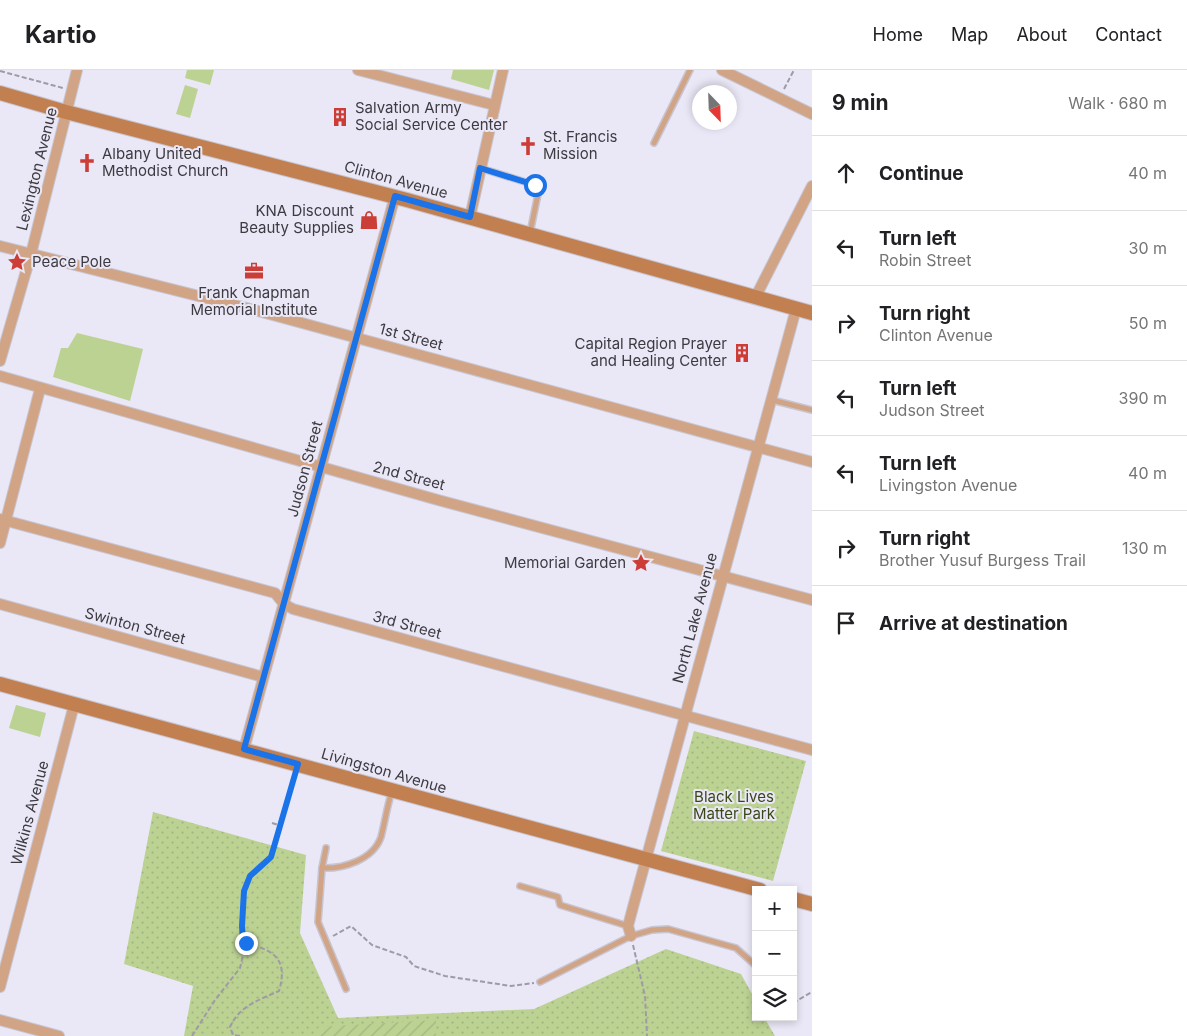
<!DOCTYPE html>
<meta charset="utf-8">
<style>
body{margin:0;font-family:Inter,sans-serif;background:#f2f2f2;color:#202124}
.controls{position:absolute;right:15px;bottom:15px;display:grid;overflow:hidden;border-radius:0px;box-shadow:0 2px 8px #0003}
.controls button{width:45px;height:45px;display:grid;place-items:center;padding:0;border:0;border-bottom:1px solid #e0e0e0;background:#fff;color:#202124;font:25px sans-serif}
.compass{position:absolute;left:692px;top:15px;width:45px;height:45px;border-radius:50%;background:#fff;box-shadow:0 2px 8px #0003;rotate:157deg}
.stop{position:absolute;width:15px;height:15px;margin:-11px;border:4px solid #1a73e8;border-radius:50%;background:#fff}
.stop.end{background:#1a73e8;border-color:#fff;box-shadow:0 1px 5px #0008}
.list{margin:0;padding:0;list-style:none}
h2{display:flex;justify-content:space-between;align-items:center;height:65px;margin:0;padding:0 20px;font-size:21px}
h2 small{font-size:16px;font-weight:400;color:#757577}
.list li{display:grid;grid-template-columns:32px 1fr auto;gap:15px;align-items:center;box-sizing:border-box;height:75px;padding:0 20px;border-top:1px solid #e0e0e0}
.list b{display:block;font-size:19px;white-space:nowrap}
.list p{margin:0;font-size:16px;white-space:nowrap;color:#757577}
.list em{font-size:16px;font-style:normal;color:#757577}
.icon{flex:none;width:28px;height:28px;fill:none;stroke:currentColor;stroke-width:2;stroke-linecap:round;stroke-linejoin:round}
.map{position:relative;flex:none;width:812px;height:966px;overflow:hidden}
header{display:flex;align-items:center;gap:30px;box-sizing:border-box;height:70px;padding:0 25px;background:#fff;border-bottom:1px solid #e0e0e0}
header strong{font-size:24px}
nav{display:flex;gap:28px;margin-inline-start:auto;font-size:18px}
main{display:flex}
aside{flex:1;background:#fff}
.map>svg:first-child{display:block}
.grass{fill:#bcd293}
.park{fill:url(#park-dots)}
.garden{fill:url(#garden-furrows)}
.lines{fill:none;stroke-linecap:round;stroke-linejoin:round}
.lane-casing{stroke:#c7c5d2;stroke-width:8}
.street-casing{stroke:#c7c5d2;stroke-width:12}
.secondary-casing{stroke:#c7c5d2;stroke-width:16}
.path{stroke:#9e9ba6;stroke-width:2;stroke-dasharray:5 2.5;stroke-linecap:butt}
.lane{stroke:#d1a485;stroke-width:5}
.street{stroke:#d1a485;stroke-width:10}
.secondary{stroke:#c28051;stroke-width:14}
.route{stroke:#1a73e8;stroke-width:6}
.labels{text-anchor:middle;stroke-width:4;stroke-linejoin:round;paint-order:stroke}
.poi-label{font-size:15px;fill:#3d3b41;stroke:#eae7f6;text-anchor:start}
.street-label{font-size:15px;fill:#3d3b41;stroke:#eae7f6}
.park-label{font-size:15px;fill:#394717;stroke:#eae7f6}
</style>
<header>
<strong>Kartio</strong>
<nav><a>Home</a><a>Map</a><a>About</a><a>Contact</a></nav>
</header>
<main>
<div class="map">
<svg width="812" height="966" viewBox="0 0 812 966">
<defs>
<pattern id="park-dots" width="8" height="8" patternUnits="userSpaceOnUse" patternTransform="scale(1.25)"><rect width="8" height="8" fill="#bcd293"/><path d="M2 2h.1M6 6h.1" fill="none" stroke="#a2b580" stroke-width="1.8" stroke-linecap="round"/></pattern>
<pattern id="garden-furrows" width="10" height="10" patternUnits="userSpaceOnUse" patternTransform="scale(1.25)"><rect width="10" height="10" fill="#bcd293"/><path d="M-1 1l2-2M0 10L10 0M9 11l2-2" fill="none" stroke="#a2b580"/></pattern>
</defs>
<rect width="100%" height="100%" fill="#eae7f6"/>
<g class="grass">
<polygon points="187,0 214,0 210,15 185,8"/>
<polygon points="453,0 494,0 489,20 451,9"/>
<polygon points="185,15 198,19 190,48 176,44"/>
<polygon points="77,263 143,279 130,331 53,307 61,278 68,278"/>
<polygon points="16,635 46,643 40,667 9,658"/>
</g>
<g class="park">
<polygon points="694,661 806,691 773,811 661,781"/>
<polygon points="153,742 306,785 300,863 338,948 534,939 666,879 741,904 756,931 756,947 764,947 775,966 184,966 193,916 124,894"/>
</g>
<polygon class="garden" points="436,950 436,966 317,966 317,957"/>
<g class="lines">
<g class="lane-casing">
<g id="lane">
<polyline points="654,73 690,0"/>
<polyline points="480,98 535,115 539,119 530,163"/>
<polyline points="772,330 812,340"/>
<polyline points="326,778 322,798 318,852 346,919"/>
<path d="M322,798C343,799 373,790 381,767C385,752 387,736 392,721"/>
<polyline points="520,816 558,827 560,835 628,856"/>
<polyline points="540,912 631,866 652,860 668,859 736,878 756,896"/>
</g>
</g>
<g class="street-casing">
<g id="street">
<polyline points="358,0 494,35"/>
<polyline points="722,0 812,44"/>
<polyline points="470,147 503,0"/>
<polyline points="0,176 258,241 812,392"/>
<polyline points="755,228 812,116"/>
<polyline points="0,291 31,184 77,0"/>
<polyline points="0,306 438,430 812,530"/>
<polyline points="0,449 275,523 284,534 293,539 812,680"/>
<polyline points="0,473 40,319"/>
<polyline points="0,534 263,607"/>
<polyline points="244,679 395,126"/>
<polyline points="631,866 628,856 633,837 796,239"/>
<polyline points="0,917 74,635"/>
<polyline points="0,950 59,966"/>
</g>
</g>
<g class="secondary-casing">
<g id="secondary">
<polyline points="0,23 66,42 407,130 812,243"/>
<polyline points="0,614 760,820"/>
<polyline points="793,829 812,834"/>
</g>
</g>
<g class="path">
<polyline points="0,1 63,18"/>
<polyline points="784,19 794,0"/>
<polyline points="272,753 282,756"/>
<polyline points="333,866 351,856 372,875 406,887 414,896 445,906 511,916 534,913"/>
<polyline points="633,875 645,926 647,966"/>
<polyline points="793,933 812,922"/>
<polyline points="192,966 215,930 240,898 246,873"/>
<path d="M240,966L233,965L230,957C239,936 259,930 279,921C289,887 272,880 243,872L242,856L244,821L250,806L271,787L295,706"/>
</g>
<use href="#lane" class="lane"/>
<use href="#street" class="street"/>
<use href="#secondary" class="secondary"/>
</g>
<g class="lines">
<polyline class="route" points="246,873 243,872 242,856 244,821 250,806 271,787 298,694 244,679 395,126 470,147 480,98 535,115"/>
</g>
<defs>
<g id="building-bare" transform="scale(1.5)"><path d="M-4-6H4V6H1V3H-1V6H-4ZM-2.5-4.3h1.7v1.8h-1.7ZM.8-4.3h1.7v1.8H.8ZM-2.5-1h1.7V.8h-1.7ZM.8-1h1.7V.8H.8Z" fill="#cb3d36" stroke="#eae7f6" stroke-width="2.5" paint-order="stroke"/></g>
<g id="church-bare" transform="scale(1.5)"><path d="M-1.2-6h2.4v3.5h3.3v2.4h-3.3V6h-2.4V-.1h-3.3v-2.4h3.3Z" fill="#cb3d36" stroke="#eae7f6" stroke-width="2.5" paint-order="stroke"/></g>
<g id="shop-bare" transform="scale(1.5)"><path d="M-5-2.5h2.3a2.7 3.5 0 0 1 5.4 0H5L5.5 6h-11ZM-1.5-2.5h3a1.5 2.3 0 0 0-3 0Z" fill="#cb3d36" stroke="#eae7f6" stroke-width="2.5" paint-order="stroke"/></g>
<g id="sight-bare" transform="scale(1.5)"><path d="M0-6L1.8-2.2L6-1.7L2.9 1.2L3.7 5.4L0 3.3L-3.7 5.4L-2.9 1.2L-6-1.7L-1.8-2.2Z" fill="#cb3d36" stroke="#eae7f6" stroke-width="2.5" paint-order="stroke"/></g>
<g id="office-bare" transform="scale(1.5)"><path d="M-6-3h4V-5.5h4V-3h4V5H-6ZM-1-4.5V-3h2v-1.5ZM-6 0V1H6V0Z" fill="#cb3d36" stroke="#eae7f6" stroke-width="2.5" paint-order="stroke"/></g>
</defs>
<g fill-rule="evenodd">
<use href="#building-bare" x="340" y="47"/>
<use href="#church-bare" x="528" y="76"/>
<use href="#church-bare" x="87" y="93"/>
<use href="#shop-bare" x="369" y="150"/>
<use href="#sight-bare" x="17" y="192"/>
<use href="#office-bare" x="254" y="201"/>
<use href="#building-bare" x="742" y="283"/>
<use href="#sight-bare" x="641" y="493"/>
</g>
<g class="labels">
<g class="poi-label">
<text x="355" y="43">Salvation Army<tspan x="355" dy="17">Social Service Center</tspan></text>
<text x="543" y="72">St. Francis<tspan x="543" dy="17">Mission</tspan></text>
<text x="102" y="89">Albany United<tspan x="102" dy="17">Methodist Church</tspan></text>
<text x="354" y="146" text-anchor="end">KNA Discount<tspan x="354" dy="17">Beauty Supplies</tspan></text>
<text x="32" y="197">Peace Pole</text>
<text x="254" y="228" text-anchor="middle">Frank Chapman<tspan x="254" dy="17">Memorial Institute</tspan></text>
<text x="727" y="279" text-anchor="end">Capital Region Prayer<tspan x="727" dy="17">and Healing Center</tspan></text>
<text x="626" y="498" text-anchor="end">Memorial Garden</text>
</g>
<g class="street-label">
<text transform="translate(37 99) rotate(-76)" y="5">Lexington Avenue</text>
<text transform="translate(396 110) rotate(15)" y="5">Clinton Avenue</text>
<text transform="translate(411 267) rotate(15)" y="5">1st Street</text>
<text transform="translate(305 399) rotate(-75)" y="5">Judson Street</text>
<text transform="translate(409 406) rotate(15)" y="5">2nd Street</text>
<text transform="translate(695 548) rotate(-75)" y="5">North Lake Avenue</text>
<text transform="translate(407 555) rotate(15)" y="5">3rd Street</text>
<text transform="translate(135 556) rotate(15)" y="5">Swinton Street</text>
<text transform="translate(384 701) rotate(16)" y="5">Livingston Avenue</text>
<text transform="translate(30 743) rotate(-75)" y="5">Wilkins Avenue</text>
</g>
<g class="park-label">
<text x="734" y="732">Black Lives<tspan x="734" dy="17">Matter Park</tspan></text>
</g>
</g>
</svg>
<div class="controls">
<button>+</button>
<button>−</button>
<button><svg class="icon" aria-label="layers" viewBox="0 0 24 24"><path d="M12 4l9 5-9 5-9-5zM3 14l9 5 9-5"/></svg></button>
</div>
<svg class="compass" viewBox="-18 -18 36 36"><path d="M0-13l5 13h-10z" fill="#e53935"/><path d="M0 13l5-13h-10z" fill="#757577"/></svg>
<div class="stop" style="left:535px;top:115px"></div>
<div class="stop end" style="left:246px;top:873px"></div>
</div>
<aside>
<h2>9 min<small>Walk · 680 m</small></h2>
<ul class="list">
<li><svg class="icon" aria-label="ahead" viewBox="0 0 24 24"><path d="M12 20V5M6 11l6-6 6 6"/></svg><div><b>Continue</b></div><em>40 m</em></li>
<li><svg class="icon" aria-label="left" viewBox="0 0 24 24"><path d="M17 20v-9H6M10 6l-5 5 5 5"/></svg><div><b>Turn left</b><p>Robin Street</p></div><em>30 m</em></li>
<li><svg class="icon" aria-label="right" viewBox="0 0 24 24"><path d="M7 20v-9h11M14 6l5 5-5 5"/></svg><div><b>Turn right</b><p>Clinton Avenue</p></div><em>50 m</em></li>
<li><svg class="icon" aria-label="left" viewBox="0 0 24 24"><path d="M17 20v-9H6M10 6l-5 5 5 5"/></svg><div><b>Turn left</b><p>Judson Street</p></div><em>390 m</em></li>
<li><svg class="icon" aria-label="left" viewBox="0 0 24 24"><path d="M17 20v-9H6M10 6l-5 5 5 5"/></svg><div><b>Turn left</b><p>Livingston Avenue</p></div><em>40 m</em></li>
<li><svg class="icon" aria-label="right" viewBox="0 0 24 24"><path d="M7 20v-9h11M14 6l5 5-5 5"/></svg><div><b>Turn right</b><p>Brother Yusuf Burgess Trail</p></div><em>130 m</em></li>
<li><svg class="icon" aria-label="arrive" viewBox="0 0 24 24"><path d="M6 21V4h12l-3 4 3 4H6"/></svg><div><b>Arrive at destination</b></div></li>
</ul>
</aside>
</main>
